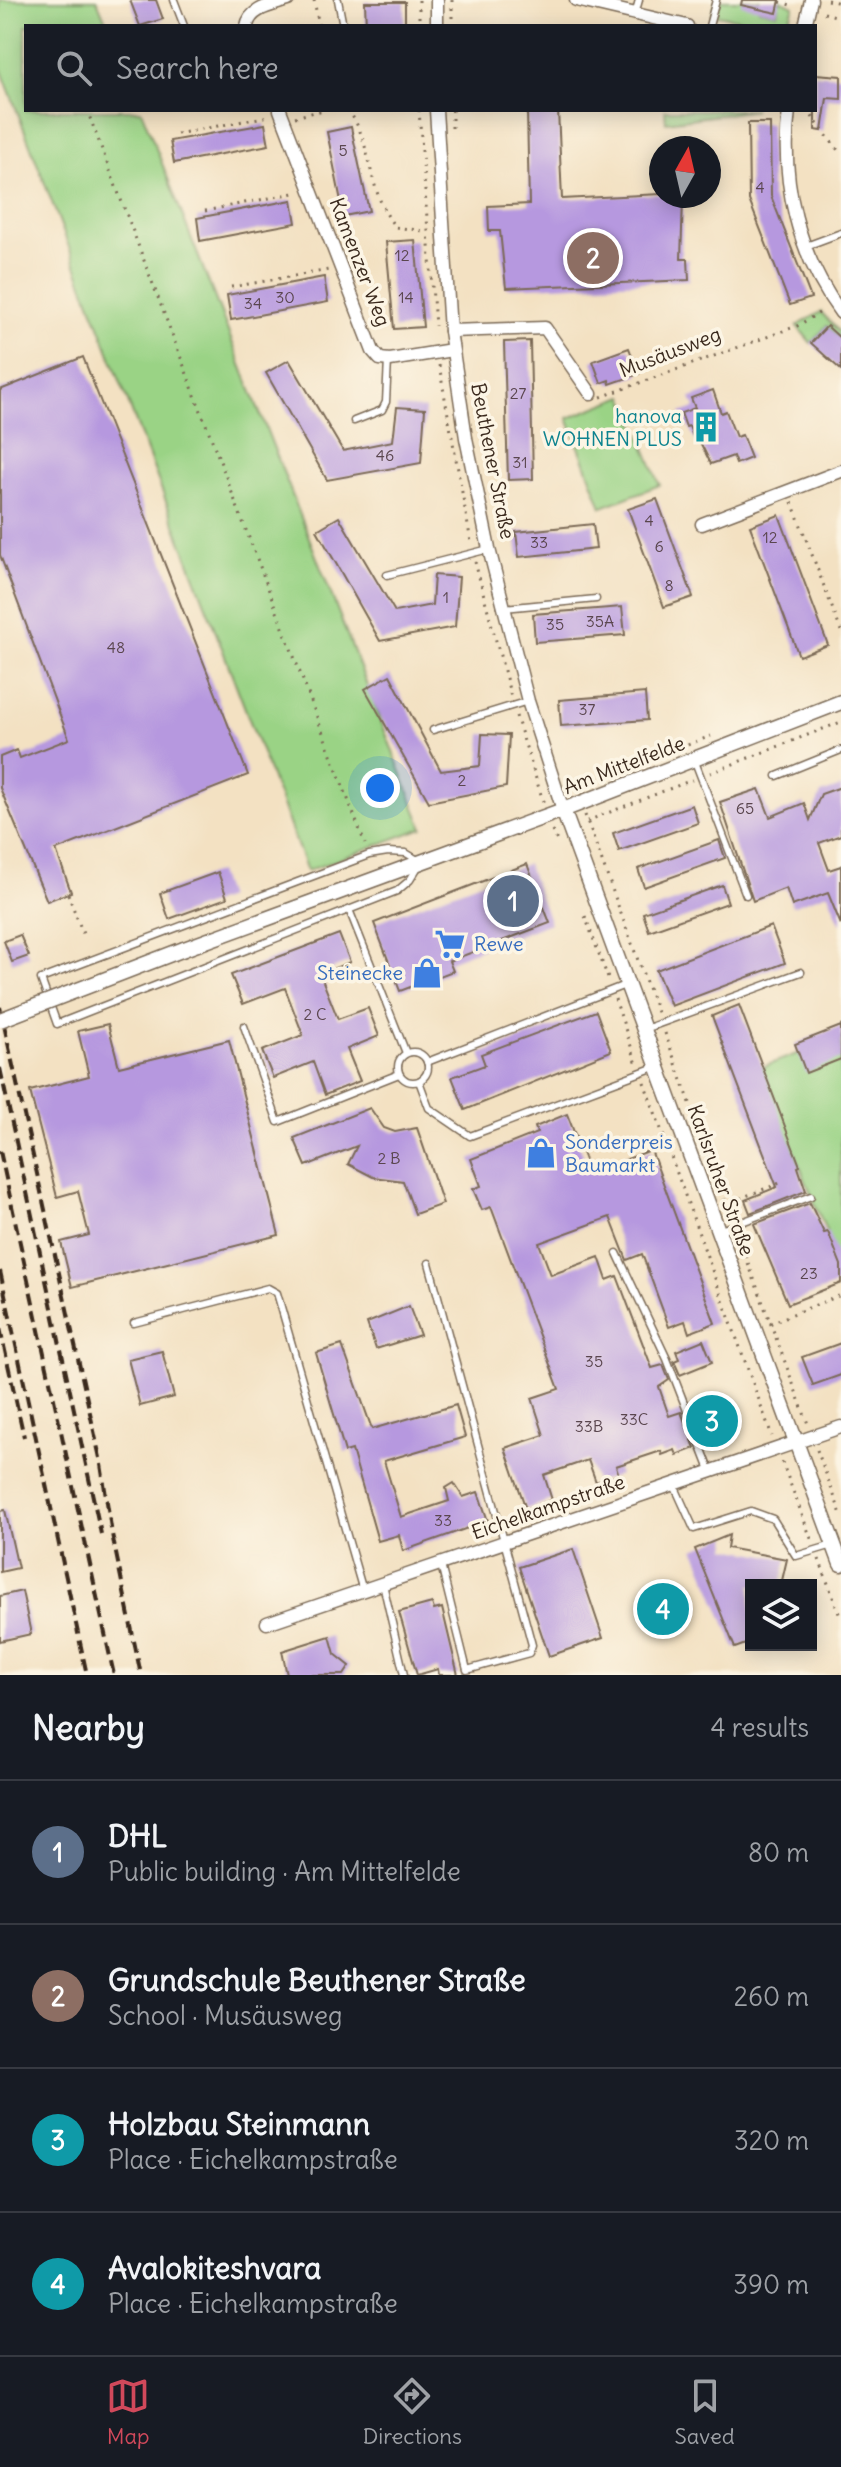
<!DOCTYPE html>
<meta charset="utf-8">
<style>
body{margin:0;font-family:Delius,sans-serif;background:#242831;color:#f1f3f6}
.controls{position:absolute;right:24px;bottom:24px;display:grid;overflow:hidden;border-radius:0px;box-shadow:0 4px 20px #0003}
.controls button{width:72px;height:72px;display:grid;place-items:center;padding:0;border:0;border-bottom:2px solid #363941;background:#171b24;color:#f1f3f6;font:40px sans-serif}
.compass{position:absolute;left:649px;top:136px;width:72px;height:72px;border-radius:50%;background:#171b24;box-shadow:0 4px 20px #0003;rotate:8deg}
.you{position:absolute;left:380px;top:788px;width:28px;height:28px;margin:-20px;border:6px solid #fff;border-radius:50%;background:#1a73e8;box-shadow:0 0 0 12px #1a73e833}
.badge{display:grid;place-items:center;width:52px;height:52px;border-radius:50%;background:#d1495b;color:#fff;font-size:26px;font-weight:700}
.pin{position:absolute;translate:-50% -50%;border:4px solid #fff;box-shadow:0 2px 8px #0006}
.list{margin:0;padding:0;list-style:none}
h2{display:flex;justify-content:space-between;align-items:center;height:104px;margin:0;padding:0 32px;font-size:34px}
h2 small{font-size:26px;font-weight:400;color:#9ea1a6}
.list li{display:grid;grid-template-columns:52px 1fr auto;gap:24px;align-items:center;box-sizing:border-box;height:144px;padding:0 32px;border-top:2px solid #363941}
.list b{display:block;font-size:30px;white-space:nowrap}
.list p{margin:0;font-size:26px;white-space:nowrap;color:#9ea1a6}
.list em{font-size:26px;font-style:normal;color:#9ea1a6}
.icon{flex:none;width:44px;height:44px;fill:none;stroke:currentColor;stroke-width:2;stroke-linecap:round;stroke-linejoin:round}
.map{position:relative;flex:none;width:841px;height:1675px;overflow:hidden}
.search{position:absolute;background:#171b24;box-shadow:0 4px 20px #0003;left:24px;right:24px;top:24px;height:88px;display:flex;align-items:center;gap:20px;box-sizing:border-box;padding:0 28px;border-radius:0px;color:#9ea1a6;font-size:30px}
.sheet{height:680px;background:#171b24}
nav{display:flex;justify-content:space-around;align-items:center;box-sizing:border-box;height:112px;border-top:2px solid #363941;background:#171b24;font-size:22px;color:#9ea1a6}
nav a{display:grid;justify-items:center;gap:4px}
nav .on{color:#d1495b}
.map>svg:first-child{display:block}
.green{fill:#9ad385;stroke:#6a7e52;stroke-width:2}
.building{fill:#b698df}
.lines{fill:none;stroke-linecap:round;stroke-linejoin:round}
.service-casing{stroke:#7b6a57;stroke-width:9}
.minor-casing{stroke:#7b6a57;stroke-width:15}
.tertiary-casing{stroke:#7b6a57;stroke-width:17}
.path{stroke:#7b6a57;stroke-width:3;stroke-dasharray:2 6;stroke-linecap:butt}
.service{stroke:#fff;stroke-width:6}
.minor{stroke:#fff;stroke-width:12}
.tertiary{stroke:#fff;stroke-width:14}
.rail{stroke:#3b2a1e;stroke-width:4;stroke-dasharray:12 6;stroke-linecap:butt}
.tertiary-bridge-casing{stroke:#7b6a57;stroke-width:17;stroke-linecap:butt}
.tertiary-bridge{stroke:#fff;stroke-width:14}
.labels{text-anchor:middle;stroke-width:7;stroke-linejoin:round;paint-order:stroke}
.number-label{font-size:16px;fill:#5a464e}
.street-label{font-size:20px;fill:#3b2a1e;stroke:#fcf5e5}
.culture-label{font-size:20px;fill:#0d838f;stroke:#fcf5e5;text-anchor:end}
.shop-label{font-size:20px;fill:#366cbe;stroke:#fcf5e5;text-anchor:start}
</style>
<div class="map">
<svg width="841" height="1675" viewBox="0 0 841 1675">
<rect width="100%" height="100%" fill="#fcf5e5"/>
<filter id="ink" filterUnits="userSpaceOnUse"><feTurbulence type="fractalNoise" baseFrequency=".0125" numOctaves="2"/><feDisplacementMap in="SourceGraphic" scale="16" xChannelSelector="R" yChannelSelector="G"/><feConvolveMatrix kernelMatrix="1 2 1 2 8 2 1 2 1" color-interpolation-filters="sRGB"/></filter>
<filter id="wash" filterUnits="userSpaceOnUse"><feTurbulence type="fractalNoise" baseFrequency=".006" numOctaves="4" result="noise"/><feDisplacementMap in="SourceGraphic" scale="32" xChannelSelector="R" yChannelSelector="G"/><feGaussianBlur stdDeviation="1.8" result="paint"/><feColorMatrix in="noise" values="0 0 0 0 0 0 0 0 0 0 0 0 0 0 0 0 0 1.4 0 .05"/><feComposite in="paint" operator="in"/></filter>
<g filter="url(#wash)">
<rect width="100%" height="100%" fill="#f3e1c2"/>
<g class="green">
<polygon points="0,0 97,0 108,26 26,26 26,110 141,110 423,828 307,871 0,66"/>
<polygon points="716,0 760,0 759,9 777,13 780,0 794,6 788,24 776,21 774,26 712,14"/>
<polygon points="665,110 755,110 666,122"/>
<polygon points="821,312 841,334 841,339 827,326 811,343 797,326"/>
<polygon points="624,396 660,485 602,507 568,418"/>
<polygon points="841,1037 841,1268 760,1068"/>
</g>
<g id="blocks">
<g class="building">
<polygon points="130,0 156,0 163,19 140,26"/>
<polygon points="742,0 780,0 777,13 741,5"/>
<polygon points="365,2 405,2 405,26 366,26"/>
<polygon points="815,74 841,76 841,99 827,98 822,131 815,130"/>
<polygon points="527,110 558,110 562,199 661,194 683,199 681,259 688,259 689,280 506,288 500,231 489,231 488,206 529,204"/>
<polygon points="748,123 770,123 771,196 811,298 790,305 749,200"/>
<polygon points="265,124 269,145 174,163 170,141"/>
<polygon points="351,127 369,211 344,216 327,132"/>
<polygon points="292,200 296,223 200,241 197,218"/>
<polygon points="415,240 423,327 394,329 386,242"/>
<polygon points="324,277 328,302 231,320 227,295"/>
<polygon points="827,326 841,339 841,370 811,343"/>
<polygon points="530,341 533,479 508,480 504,342"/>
<polygon points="629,348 639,374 610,384 609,380 601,383 593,361"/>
<polygon points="83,357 248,775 56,850 71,892 47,901 0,788 0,757 17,750 20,758 69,739 0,555 0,390"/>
<polygon points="289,360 343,451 393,441 397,407 425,409 421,463 327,480 266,373"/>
<polygon points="713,390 721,413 726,411 736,437 742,435 751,458 736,464 733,456 711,464 698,438 694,439 689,426 686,427 681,413 695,408 691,398"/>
<polygon points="657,499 693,597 664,607 628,509"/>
<polygon points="779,515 828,645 799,656 750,526"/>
<polygon points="339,517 395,612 432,605 434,575 459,577 455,627 380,641 317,530"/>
<polygon points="593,524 596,549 519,557 516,532"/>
<polygon points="622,607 625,635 535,642 533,614"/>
<polygon points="390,675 441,771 480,766 482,734 509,735 506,787 429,802 365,689"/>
<polygon points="645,693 647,720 561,726 559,700"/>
<polygon points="841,787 841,835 819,843 829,870 841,866 841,925 828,893 792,906 786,888 753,901 720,802 759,789 770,817 804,803 810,820 821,794"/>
<polygon points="692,805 698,823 619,851 613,833"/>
<polygon points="719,840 725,858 644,887 638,869"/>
<polygon points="527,864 550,923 449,961 453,971 400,991 374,923"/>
<polygon points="218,872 227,898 169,919 160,893"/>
<polygon points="722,885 728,903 649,931 643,913"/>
<polygon points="771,926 785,963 671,1006 656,970"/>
<polygon points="339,934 350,962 320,974 338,1019 368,1008 379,1036 347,1049 360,1081 325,1095 313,1062 273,1078 262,1051 303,1035 285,988 243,1004 231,975"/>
<polygon points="20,935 29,956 12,962 4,941"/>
<polygon points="739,1005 800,1166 798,1167 806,1191 750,1213 745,1200 777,1187 712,1016"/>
<polygon points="596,1011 611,1051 465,1110 452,1077 485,1065 481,1054"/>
<polygon points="108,1024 119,1067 229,1040 279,1235 72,1287 61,1242 89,1235 78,1191 57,1197 30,1091 89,1076 78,1031"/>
<polygon points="841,1026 841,1059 806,1073 795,1044"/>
<polygon points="370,1108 384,1128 395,1132 417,1128 443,1204 415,1214 403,1181 373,1177 348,1164 357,1146 306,1166 294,1138"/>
<polygon points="567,1114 590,1173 651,1150 715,1323 689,1333 685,1321 669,1327 642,1254 627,1260 610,1217 539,1243 551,1275 599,1257 607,1280 617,1276 652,1368 663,1365 669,1380 659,1387 669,1416 681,1412 695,1448 677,1455 675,1450 662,1455 661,1451 616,1466 619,1475 596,1482 588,1460 544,1475 552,1500 526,1509 505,1448 544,1435 532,1398 559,1389 491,1207 482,1210 473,1189 481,1186 471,1159 537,1133 535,1127"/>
<polygon points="810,1203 824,1233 828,1232 841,1265 841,1283 788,1304 754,1224"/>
<polygon points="409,1306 420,1335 376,1349 367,1323"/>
<polygon points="703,1340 712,1362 680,1375 674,1361 679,1359 676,1351"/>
<polygon points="841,1343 841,1375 813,1385 802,1357"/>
<polygon points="342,1345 372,1429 456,1405 465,1437 384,1461 401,1517 449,1501 446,1488 454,1483 463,1497 478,1492 488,1521 403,1551 399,1535 378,1541 352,1450 345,1452 316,1353"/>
<polygon points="162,1351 174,1397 140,1406 128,1359"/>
<polygon points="714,1399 727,1436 706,1444 693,1408"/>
<polygon points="5,1510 18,1568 0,1572 0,1511"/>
<polygon points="729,1535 727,1548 787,1559 781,1585 751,1585 751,1642 735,1648 695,1549"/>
<polygon points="573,1549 603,1638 549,1656 519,1567"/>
<polygon points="22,1591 31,1634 0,1641 0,1596"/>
<polygon points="432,1603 434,1610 442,1608 458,1675 439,1675 438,1669 417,1675 399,1612"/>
<polygon points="330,1636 335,1654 350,1666 344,1675 287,1675 282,1651"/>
</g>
</g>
</g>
<g filter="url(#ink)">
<use href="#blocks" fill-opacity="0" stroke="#7b6a57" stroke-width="2"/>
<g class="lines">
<g class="service-casing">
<g id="service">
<polyline points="174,0 184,26"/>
<polyline points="338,0 343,26"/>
<polyline points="635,14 639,0"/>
<polyline points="709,26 716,0"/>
<polyline points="806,246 841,233"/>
<polyline points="354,421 382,410 386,402 388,360"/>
<polyline points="387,575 489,549"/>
<polyline points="504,608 596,599"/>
<polyline points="433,730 528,701"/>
<polyline points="694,759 746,895"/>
<polyline points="777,776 841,750"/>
<polygon points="388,852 406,853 421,862 410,880 397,891 57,1024 41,979 369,855"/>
<polyline points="350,912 406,1053"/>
<polyline points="244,1026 278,1122 399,1074"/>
<polyline points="645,1029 801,972"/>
<circle cx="413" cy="1067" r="15"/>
<polyline points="427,1062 625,985"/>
<polyline points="419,1081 429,1108 470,1136 655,1067"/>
<polyline points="718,1231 811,1196"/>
<polyline points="617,1253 667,1359 710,1470"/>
<polyline points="429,1263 532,1645 529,1653 467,1670 441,1565"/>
<polyline points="134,1323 268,1288 277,1293 363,1591"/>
<polyline points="674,1485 694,1529 751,1511 773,1519 796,1556 833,1545"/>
<polyline points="383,1584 404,1675"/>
</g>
</g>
<g class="minor-casing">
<g id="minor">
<polyline points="576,0 687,26"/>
<path d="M247,26C250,8 273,5 288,0"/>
<polyline points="437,26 437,0"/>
<polyline points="805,26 811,0"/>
<polyline points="280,110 373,351 380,359 390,360 452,350"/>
<polyline points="436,110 450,331 466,438 489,549 528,701 563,810"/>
<path d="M789,110C780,181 798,255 841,313"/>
<polyline points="450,331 545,328 591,394"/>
<polyline points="702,524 841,471"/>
<polyline points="267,1623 841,1427"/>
</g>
</g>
<g class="tertiary-casing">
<g id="tertiary">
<polyline points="563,810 841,1564"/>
<polyline points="184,949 563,810 841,702"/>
</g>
</g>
<g class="path">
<polyline points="314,0 319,26"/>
<polyline points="827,0 841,3"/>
<polyline points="780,2 794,6"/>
<polyline points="824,13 839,17"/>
<polyline points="419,26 419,0"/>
<polyline points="452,26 452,0"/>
<polyline points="87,110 365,844"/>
<path d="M348,110C374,144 365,187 395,227L424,231"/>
<polyline points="419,110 435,326"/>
<polyline points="452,110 452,134"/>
<polyline points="807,110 841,154"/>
<polyline points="295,117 323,110"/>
<polyline points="177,134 269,116"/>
<polyline points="205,211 299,192"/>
<polyline points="231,287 329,270"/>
<polyline points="839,337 841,334"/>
<polyline points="439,365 471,542"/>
<polyline points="601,397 797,326 824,310"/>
<polyline points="792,502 841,631"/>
<polyline points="475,562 511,697"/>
<polyline points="516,716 544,804"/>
<polyline points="710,773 841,722"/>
<polyline points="568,790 711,736"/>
<polyline points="585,815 658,1015"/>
<polyline points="587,821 692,780"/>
<polyline points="552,831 559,845"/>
<polyline points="68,894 83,934"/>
<polyline points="585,916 609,981"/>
<polyline points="615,999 637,1064"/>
<polyline points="665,1033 730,1214"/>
<polyline points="644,1082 772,1436"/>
<polyline points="725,1204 780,1183"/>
<polyline points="737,1233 808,1424"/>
<polyline points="770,1323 841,1295"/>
<polyline points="817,1450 841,1514"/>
<polyline points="782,1462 812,1541"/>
<polyline points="819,1559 841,1619"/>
</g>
<use href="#service" class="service"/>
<use href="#minor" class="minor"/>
<use href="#tertiary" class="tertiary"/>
<g class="rail">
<polyline points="0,1007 100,1458 112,1534 141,1675"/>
<polyline points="0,1068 101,1534"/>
<polyline points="0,1151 114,1675"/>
<polyline points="0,1271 87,1675"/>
<polyline points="0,1328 24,1437"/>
</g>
<g class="tertiary-bridge-casing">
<polyline id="tertiary-bridge" points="0,1020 184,949"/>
</g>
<use href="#tertiary-bridge" class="tertiary-bridge"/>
</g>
</g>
<defs>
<g id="building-bare" transform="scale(2.4)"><path d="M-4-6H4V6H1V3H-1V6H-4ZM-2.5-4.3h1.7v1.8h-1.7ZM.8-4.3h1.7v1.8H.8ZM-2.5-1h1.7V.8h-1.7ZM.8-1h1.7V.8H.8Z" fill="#0f9aa8" stroke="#fcf5e5" stroke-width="2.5" paint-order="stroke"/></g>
<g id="supermarket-bare" transform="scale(2.4)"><path d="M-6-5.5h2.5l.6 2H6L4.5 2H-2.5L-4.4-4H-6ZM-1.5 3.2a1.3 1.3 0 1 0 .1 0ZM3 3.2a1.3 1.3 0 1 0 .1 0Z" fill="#3f7fe0" stroke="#fcf5e5" stroke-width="2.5" paint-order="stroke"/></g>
<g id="shop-bare" transform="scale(2.4)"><path d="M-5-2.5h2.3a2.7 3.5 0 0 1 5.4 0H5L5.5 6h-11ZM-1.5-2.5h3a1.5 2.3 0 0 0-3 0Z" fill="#3f7fe0" stroke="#fcf5e5" stroke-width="2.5" paint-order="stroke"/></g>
</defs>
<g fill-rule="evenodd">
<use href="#building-bare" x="706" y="427"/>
<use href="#supermarket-bare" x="450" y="944"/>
<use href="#shop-bare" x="427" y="973"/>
<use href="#shop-bare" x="541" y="1153"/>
</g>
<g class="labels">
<g class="number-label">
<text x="343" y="156">5</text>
<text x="760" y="193">4</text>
<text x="402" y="261">12</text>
<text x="285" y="303">30</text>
<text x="406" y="303">14</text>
<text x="253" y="309">34</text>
<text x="518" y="399">27</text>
<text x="385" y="461">46</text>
<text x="520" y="468">31</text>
<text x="649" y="526">4</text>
<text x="770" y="543">12</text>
<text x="539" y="548">33</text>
<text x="659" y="552">6</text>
<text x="669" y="591">8</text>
<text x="446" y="603">1</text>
<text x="600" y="627">35A</text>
<text x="555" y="630">35</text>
<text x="116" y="653">48</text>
<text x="587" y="715">37</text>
<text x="462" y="786">2</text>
<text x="745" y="814">65</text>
<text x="315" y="1020">2 C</text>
<text x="389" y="1164">2 B</text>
<text x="809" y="1279">23</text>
<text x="594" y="1367">35</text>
<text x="634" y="1425">33C</text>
<text x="589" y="1432">33B</text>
<text x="443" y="1526">33</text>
</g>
<g class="street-label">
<text transform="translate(360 262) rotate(69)" y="7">Kamenzer Weg</text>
<text transform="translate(670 352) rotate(-21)" y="7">Musäusweg</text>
<text transform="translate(493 461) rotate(79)" y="7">Beuthener Straße</text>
<text transform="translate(624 765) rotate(-21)" y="7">Am Mittelfelde</text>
<text transform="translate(721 1180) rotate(70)" y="7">Karlsruher Straße</text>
<text transform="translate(548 1507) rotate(-19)" y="7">Eichelkampstraße</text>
</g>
<g class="culture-label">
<text x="682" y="423">hanova<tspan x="682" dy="23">WOHNEN PLUS</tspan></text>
</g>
<g class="shop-label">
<text x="474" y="951">Rewe</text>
<text x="403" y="980" text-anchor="end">Steinecke</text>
<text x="565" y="1149">Sonderpreis<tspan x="565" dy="23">Baumarkt</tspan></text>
</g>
</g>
</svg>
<div class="controls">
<button><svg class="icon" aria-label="layers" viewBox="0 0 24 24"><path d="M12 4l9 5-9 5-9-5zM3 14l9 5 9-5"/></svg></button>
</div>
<svg class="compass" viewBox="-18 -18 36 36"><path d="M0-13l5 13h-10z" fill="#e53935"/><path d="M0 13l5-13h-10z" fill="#9ea1a6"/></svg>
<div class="you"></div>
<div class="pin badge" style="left:513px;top:901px;background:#5c6f8a">1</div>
<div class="pin badge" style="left:593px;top:258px;background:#8d6e63">2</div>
<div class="pin badge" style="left:712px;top:1421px;background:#0f9aa8">3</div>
<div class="pin badge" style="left:663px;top:1609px;background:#0f9aa8">4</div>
<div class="search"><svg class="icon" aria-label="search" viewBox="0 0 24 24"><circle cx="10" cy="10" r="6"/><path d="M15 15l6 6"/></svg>Search here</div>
</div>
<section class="sheet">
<h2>Nearby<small>4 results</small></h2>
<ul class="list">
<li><span class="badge" style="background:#5c6f8a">1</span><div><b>DHL</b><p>Public building · Am Mittelfelde</p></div><em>80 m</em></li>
<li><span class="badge" style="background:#8d6e63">2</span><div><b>Grundschule Beuthener Straße</b><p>School · Musäusweg</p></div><em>260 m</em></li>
<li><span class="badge" style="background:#0f9aa8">3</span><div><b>Holzbau Steinmann</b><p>Place · Eichelkampstraße</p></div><em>320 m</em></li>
<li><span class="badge" style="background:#0f9aa8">4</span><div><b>Avalokiteshvara</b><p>Place · Eichelkampstraße</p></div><em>390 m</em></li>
</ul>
</section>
<nav>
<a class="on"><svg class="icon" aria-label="map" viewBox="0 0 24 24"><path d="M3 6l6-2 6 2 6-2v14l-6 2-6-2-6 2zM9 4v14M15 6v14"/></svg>Map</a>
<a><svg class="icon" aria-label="directions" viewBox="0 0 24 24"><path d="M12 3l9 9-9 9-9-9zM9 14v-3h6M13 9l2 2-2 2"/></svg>Directions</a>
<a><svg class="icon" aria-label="saved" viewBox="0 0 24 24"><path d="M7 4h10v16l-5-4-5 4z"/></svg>Saved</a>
</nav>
